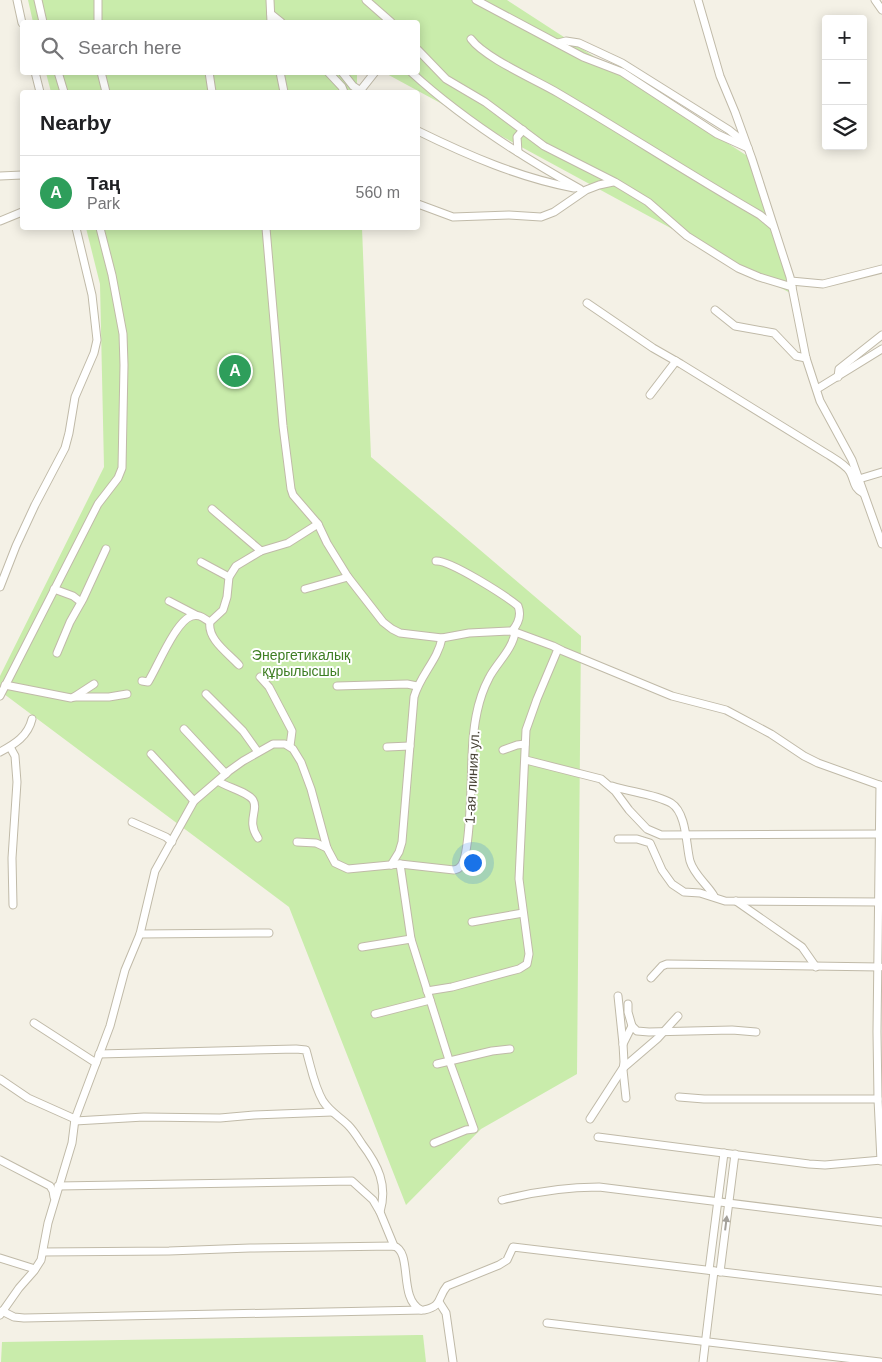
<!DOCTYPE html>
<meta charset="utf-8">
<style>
body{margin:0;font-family:Arial,sans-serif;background:#f2f2f2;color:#202124}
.controls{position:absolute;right:15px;top:15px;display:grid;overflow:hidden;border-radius:5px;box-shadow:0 2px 12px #0003}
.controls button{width:45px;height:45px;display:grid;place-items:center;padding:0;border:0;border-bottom:1px solid #e0e0e0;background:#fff;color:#202124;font:25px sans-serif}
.you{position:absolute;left:472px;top:862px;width:18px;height:18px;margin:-12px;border:4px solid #fff;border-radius:50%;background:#1a73e8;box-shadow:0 0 0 8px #1a73e833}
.badge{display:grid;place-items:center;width:32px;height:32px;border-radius:50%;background:#db2777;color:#fff;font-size:16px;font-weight:700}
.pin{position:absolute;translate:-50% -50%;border:2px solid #fff;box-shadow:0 1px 5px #0006}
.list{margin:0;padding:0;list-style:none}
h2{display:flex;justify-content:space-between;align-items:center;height:65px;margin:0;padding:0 20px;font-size:21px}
h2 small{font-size:16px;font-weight:400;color:#757577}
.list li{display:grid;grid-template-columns:32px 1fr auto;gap:15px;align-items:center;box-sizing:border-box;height:75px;padding:0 20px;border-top:1px solid #e0e0e0}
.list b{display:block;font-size:19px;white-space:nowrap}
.list p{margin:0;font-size:16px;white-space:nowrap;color:#757577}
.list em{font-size:16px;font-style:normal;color:#757577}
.icon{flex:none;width:28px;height:28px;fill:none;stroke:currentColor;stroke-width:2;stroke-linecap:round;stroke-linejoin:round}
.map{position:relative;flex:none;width:882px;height:1362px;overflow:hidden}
.search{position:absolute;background:#fff;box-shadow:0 2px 12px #0003;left:20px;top:20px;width:400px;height:55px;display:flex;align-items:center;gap:12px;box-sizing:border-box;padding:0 18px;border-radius:5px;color:#757577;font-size:19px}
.panel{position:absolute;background:#fff;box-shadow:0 2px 12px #0003;left:20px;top:90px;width:400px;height:140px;border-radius:5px}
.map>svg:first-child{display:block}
.green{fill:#c9ecab}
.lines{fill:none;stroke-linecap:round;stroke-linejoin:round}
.street-casing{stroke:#c0baa8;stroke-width:9}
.street{stroke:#fff;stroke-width:7}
.oneway{fill:#a3a09a}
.labels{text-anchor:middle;stroke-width:4;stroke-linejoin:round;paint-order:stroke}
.park-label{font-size:14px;fill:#3e7e23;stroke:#fff}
.street-label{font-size:14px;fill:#474235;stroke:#fff}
</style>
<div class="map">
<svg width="882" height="1362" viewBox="0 0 882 1362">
<rect width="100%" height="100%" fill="#f4f1e6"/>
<g class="green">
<polygon points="28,0 507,0 752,159 794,295 385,73 418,72 418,22 33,22"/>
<polygon points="46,73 357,73 357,92 51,92"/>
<polygon points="86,228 362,228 371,457 581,636 577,1074 481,1129 406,1205 289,907 0,691 0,676 104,467 100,284"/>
<polygon points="417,1335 423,1335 426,1362 1,1362 2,1342"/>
</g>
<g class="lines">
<g class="street-casing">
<g id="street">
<polyline points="17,0 22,23"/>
<polyline points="38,0 43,22"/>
<polyline points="98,0 98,22"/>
<polyline points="270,0 271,22"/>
<polyline points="366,0 391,22"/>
<polyline points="476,0 583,57 622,72 717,134 748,148"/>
<polyline points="698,0 720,76 735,112 752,159 790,277 806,358 820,401 852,460 882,544"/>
<polyline points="875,0 882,10"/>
<polyline points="271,14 281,22"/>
<path d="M471,39C485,58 536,80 558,93C626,133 692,176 760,215L772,225"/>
<polyline points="558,43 566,41 579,43 622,63 729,130 744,142"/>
<polyline points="418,50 446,79 485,102 544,146 615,182 648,202 687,236 738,268 759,277 792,287"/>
<polyline points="35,72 40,92"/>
<polyline points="58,72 64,92"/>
<polyline points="101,72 106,92"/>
<polyline points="209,72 212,92"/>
<polyline points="280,72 284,92"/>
<polyline points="328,72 342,87 344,92"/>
<polyline points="342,72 353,86 362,92"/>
<path d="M411,72C459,116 524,158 580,189"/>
<polyline points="360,91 375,72"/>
<path d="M418,131C467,155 520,178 574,188"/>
<polyline points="518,152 517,137 523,130"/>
<polyline points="0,176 22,175"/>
<polyline points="418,204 453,217 509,215 541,217 554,212 586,190 599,185 613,182"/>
<polyline points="0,221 22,212"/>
<polyline points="266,228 283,426 291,489 293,495 318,524 327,543 348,577 383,622 392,629 400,633 442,638 469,633 509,631 515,632 553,646 563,651 672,696 726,710 771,734 804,756 818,763 882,786"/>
<polyline points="791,281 823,284 882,269"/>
<path d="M587,303L653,348L681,364L827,454C835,459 846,465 850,472C855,481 853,488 863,493"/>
<polyline points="715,310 735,326 774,333 796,356 806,358"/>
<polyline points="838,377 839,369 882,335"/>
<polyline points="817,389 882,349"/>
<polyline points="650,395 676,361"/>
<polyline points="859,479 882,472"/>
<polyline points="212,509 261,551"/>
<path d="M436,561C450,560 506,596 518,606C522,616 518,624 512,631"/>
<polyline points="201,562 229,577"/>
<polyline points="0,587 16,546 35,505 65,448 69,433 75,397 94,353 97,340 92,295 76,228"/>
<polyline points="54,589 73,596 81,602"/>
<polyline points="305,589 348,577"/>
<polyline points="169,601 196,615"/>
<polyline points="57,653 70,622 83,599 106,549"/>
<path d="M239,665C228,653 207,639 210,622L223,610L227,597L229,577L236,566L261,551L288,543L318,524"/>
<polyline points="260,677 269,687 290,727 292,731 290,746"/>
<path d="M142,681L148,682C157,668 176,620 192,616C200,614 203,618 210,622"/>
<polyline points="5,685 71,698 74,697 94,684"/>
<polyline points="337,686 407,684 417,686"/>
<polyline points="206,694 243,731 258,752"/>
<polyline points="0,696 98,504 118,478 122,468 124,365 123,334 112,275 100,228"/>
<polyline points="74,697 109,697 127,694"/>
<polyline points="184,729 226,774"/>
<polyline points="10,747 15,756 17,782 12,858 13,905"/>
<polyline points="387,747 410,746"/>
<polyline points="503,750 517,745 525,744"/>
<path d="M0,752C15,744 28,736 32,719"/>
<polyline points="151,754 194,801"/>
<polyline points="526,760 601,779 615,791 629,810 647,829 661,835 882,834"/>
<path d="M218,781C226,787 248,792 253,800C259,810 246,821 258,838"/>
<polyline points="880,785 877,1032 878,1099 881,1161"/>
<path d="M612,786C630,792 655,794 671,803C687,813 686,846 690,861C694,875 707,884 714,896"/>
<polyline points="132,822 166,837 172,842"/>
<polyline points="618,839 637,839 650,843 662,870 672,884 684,892 700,893 725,901 881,902"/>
<polyline points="297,842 316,843 327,848"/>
<polyline points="400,864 411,939 449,1060 474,1129 466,1130 434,1143"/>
<path d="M391,865L399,852L402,842L414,697C420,675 438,660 442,638"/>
<polyline points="736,901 802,947 816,967"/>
<polyline points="472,922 523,913"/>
<polyline points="140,934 269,933"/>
<polyline points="362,947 411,939"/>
<polyline points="651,978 662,966 667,964 880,967"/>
<polyline points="427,991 452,987 519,969 527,964 529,954 519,879 526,730 537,699 558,649"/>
<polyline points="618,996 623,1044 624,1062 623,1070 626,1098"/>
<polyline points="628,1004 628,1012 632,1026"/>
<polyline points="375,1014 430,1000"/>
<polyline points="34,1023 96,1063"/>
<polyline points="623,1044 632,1026 637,1031 649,1032 732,1030 756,1032"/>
<path d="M99,1054L296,1049L306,1050C311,1067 314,1086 323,1101C330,1112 340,1117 348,1125C354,1131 358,1138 362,1144C378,1165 388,1185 380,1212L394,1246"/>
<polyline points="437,1064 492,1051 510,1049"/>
<polyline points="0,1079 28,1098 75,1119"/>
<polyline points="679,1097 704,1099 878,1099"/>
<polyline points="590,1119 623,1068 658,1038 678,1016"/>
<polyline points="75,1121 144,1117 220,1118 254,1115 332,1112"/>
<polyline points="598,1137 809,1164 825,1165 882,1160"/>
<polyline points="0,1160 50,1186 53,1191 54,1197"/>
<polyline points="58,1186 352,1181 373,1200 380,1212"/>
<path d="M502,1200C533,1192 566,1187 599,1187L882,1222"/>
<path d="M43,1252L169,1251L250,1248L394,1246C413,1252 398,1299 421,1310"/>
<polyline points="0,1258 35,1269"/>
<polyline points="709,1270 724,1153"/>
<polyline points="720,1272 735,1154"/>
<polyline points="439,1302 446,1313 453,1362"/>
<path d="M2,1311L14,1317L24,1318L424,1310C443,1306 437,1298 447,1286L499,1265L507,1260L513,1247L882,1291"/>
<path d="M0,1315L19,1288L34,1271L41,1260L48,1223L72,1143L75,1119L110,1026L125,970L140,934L155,871L194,801L229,771L243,761L273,744H285L293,749L301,762L311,789L327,848L335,863L348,869L400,864L454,870C458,869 458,869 461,866C471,853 471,777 472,756C473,730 476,702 489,678C496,664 513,649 515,632"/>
<polyline points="547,1323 880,1362"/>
<polyline points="703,1362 714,1271"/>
</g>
</g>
<use href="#street" class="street"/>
</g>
<defs><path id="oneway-solid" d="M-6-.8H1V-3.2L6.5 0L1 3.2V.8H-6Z" transform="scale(1.25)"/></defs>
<use class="oneway" href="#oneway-solid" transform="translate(726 1223) rotate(-83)"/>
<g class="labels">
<g class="park-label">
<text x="301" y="660">Энергетикалық<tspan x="301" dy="16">құрылысшы</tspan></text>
</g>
<g class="street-label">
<text transform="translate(472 777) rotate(-87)" y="5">1-ая линия ул.</text>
</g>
</g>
</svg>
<div class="controls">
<button>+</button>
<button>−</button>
<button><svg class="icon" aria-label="layers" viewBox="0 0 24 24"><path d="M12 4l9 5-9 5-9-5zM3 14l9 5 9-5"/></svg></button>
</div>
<div class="you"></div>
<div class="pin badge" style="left:235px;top:371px;background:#2e9e5b">A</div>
<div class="search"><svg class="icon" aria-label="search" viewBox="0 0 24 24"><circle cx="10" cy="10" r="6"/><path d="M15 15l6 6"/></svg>Search here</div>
<section class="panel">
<h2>Nearby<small></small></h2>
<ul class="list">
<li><span class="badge" style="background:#2e9e5b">A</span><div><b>Таң</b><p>Park</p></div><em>560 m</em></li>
</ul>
</section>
</div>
